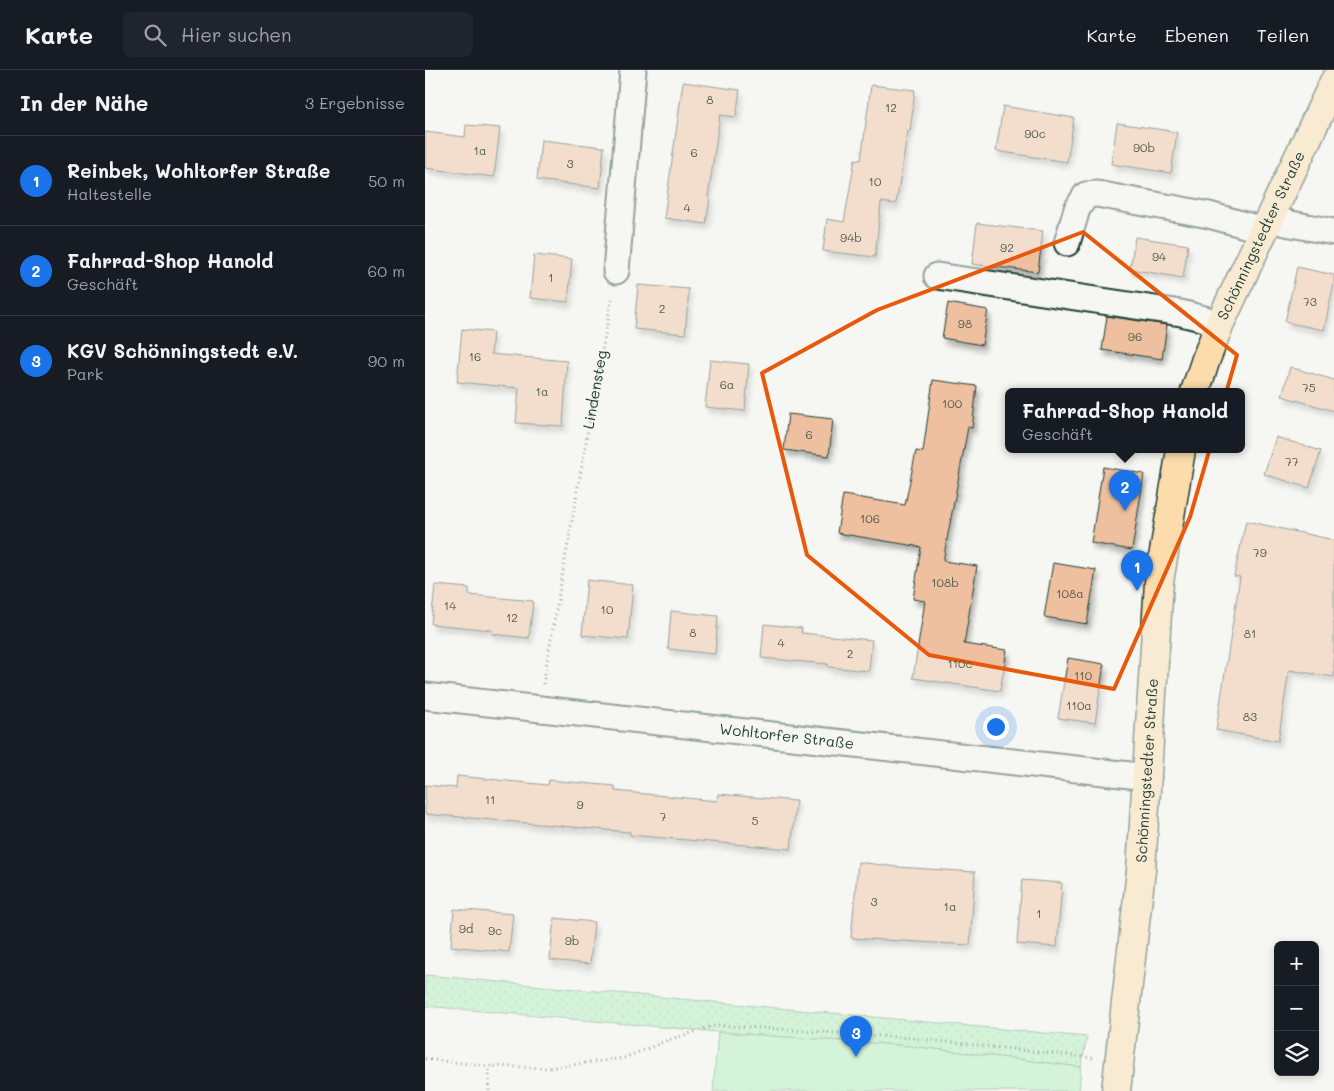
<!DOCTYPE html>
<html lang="de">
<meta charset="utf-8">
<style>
body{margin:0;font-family:Mali,sans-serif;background:#20242c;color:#f1f3f6}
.controls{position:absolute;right:15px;bottom:15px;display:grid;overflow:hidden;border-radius:8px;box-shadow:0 2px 8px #0003}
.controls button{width:45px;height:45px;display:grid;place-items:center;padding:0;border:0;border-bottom:1px solid #363941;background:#171b24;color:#f1f3f6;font:25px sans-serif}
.you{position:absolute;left:570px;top:656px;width:18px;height:18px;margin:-12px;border:4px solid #fff;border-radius:50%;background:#1a73e8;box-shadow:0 0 0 8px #1a73e833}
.badge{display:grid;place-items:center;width:32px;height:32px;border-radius:50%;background:#1a73e8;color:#fff;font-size:16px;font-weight:700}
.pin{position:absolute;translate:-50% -41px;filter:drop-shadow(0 1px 2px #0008)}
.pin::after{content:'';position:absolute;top:26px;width:18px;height:15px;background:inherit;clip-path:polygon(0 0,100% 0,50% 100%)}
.popup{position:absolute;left:580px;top:318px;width:240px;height:65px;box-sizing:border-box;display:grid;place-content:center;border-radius:8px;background:#171b24;filter:drop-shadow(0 1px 4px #0005);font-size:16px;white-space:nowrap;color:#9ea1a6}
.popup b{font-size:19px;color:#f1f3f6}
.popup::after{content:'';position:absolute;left:50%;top:100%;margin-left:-10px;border:10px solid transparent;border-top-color:#171b24}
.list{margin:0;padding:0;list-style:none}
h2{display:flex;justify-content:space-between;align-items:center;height:65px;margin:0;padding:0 20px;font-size:21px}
h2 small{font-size:16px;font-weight:400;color:#9ea1a6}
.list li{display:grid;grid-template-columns:32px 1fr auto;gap:15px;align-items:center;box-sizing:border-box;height:90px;padding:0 20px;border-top:1px solid #363941}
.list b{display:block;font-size:19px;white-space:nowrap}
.list p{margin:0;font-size:16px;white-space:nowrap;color:#9ea1a6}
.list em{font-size:16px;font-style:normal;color:#9ea1a6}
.icon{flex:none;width:28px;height:28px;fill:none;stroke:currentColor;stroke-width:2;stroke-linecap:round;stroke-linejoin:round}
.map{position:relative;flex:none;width:909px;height:1021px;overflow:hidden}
header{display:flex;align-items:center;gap:30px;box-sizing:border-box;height:70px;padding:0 25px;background:#171b24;border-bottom:1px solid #363941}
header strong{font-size:24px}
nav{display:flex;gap:28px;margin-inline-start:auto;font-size:18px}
.search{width:350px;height:45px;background:#20242c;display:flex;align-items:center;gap:12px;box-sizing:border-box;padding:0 18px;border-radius:8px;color:#9ea1a6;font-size:19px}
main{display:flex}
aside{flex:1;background:#171b24}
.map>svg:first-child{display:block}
.grass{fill:url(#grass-dots);stroke:#659677}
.garden{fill:#abefba;stroke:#659677}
.building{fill:#efc09f;stroke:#1f3d34;filter:url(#shadow)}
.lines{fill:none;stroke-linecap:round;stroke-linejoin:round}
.minor-casing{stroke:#1f3d34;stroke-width:29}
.major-casing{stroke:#1f3d34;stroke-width:31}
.path{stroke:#1f3d34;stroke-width:3;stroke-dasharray:1 4;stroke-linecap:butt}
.minor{stroke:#f6f6f2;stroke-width:25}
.major{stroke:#fcdcab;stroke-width:28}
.marked{fill:none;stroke:#e8590c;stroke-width:4;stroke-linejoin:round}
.labels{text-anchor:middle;stroke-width:4.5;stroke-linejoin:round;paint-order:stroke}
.number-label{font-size:12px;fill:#535e4f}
.street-label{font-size:15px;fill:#1f3d34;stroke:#f6f6f2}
</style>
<header>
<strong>Karte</strong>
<div class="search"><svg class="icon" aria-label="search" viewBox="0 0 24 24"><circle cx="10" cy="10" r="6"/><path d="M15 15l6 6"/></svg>Hier suchen</div>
<nav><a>Karte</a><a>Ebenen</a><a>Teilen</a></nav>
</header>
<main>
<aside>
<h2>In der Nähe<small>3 Ergebnisse</small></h2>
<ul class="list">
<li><span class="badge">1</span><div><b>Reinbek, Wohltorfer Straße</b><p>Haltestelle</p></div><em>50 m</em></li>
<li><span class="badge">2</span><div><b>Fahrrad-Shop Hanold</b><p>Geschäft</p></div><em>60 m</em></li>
<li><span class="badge">3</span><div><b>KGV Schönningstedt e.V.</b><p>Park</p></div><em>90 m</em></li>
</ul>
</aside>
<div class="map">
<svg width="909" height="1021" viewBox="0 0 909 1021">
<defs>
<pattern id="grass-dots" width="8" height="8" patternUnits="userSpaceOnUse" patternTransform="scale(1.25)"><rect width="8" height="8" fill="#abefba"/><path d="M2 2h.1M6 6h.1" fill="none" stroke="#93cea0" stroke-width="1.8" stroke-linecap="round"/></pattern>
<filter id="shadow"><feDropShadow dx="3" dy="5.5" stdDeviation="2.5" flood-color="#0004"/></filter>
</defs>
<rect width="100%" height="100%" fill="#f6f6f2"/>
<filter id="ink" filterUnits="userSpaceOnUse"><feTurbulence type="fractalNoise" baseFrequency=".02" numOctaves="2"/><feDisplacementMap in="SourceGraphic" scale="10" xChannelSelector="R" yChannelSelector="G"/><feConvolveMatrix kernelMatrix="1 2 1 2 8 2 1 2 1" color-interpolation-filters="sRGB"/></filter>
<g filter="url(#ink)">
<polygon class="grass" points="0,905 662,967 656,997 485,976 293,962 0,936"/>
<polygon class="garden" points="293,962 485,976 656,997 654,1021 288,1021"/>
<g class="building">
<polygon points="258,12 315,20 311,47 295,45 283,127 285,127 281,154 239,148"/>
<polygon points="446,15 490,20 485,61 483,60 471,134 456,132 450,187 398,181 402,149 419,152 430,89 436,90"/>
<polygon points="578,36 649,48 642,92 571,81"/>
<polygon points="692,53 752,62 746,103 686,94"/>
<polygon points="41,55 75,58 69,107 0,98 0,62 40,67"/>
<polygon points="116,70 179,77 175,118 112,110"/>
<polygon points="552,153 618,161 613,202 547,194"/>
<polygon points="710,167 763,175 758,208 705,199"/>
<polygon points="109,185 147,189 143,232 105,228"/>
<polygon points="872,197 909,205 909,213 899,260 860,252"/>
<polygon points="213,215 264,219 260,264 209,259"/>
<polygon points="523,233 563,240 557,275 517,268"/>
<polygon points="682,246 742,255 737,289 677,280"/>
<polygon points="37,259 68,262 66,284 142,291 138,356 91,353 94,318 32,312"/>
<polygon points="285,290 324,294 320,341 280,337"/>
<polygon points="865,297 909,310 909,341 857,326"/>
<polygon points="508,310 552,316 547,358 543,357 518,491 552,496 539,574 582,580 575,621 488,608 500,531 488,529 496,477 412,463 418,425 480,435 491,381 498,382"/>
<polygon points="363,344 408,349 404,386 359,380"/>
<polygon points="851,367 896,381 884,418 839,404"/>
<polygon points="678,397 719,404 707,480 666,473"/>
<polygon points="821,451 909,470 909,607 864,600 853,671 791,660 815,507 809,506"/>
<polygon points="628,493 671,500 662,554 619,547"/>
<polygon points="162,510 208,515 203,569 157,565"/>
<polygon points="10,515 44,518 44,525 108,531 104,568 67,564 67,560 6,554"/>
<polygon points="246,541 293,546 290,584 243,579"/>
<polygon points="339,554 377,558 376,563 447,570 444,601 403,597 403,594 336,588"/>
<polygon points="643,588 679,594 670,653 633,648"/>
<polygon points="32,706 123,715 124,710 190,716 190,721 292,731 293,724 371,731 366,779 205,765 205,762 0,744 0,715 31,718"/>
<polygon points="433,792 472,797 550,802 545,875 426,868"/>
<polygon points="597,810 637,813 632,877 592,874"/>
<polygon points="29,839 88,844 84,882 26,876"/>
<polygon points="129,848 169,852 165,894 125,890"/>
</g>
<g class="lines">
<g class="minor-casing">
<g id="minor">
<polyline points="844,149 866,154 909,162"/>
<polyline points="642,173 652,139 661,125 672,124 784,145 838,160"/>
<polyline points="191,201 208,0"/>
<polyline points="512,206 756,243 795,253"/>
<path id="s2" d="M0,626L723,707"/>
</g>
</g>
<g class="major-casing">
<g id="major">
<path id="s3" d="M770,322L781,289L795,253L909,12"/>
<path id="s4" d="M691,1021L716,800L734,512L756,380"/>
</g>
</g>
<g class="path">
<path id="s1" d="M118,614L187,226"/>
<polyline points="0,989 64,996 123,998 199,988 243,970 292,955 487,968 668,988"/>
<polyline points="64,1021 64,996"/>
</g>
<use href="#minor" class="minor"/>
<use href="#major" class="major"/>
</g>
</g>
<path d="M0 0H909V1021H0ZM658,162L812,285L765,447L689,619L504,585L382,485L337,303L452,240Z" fill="#f6f6f2" fill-opacity=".55" fill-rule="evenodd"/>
<path class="marked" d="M658,162L812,285L765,447L689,619L504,585L382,485L337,303L452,240Z"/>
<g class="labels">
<g class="number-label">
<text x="285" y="34">8</text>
<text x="466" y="42">12</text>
<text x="610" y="68">90c</text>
<text x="719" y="82">90b</text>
<text x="55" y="85">1a</text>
<text x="269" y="87">6</text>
<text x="145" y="98">3</text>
<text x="450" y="116">10</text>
<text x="262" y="142">4</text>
<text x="426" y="172">94b</text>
<text x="582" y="182">92</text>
<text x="734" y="191">94</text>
<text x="126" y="212">1</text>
<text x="885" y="236">73</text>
<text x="237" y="243">2</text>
<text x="540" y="258">98</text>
<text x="710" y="271">96</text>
<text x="50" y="291">16</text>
<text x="302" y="319">6a</text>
<text x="884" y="322">75</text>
<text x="117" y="326">1a</text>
<text x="527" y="338">100</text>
<text x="384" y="369">6</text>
<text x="867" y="396">77</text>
<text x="445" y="453">106</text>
<text x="835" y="487">79</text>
<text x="520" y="517">108b</text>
<text x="645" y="528">108a</text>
<text x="25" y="540">14</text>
<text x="182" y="544">10</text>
<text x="87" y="552">12</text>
<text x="268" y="567">8</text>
<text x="825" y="568">81</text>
<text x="356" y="577">4</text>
<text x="425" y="588">2</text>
<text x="535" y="598">110c</text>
<text x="658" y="610">110</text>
<text x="654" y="640">110a</text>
<text x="825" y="651">83</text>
<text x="65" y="734">11</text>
<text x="155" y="739">9</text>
<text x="238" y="751">7</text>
<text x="330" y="755">5</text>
<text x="449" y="836">3</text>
<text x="525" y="841">1a</text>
<text x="614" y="848">1</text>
<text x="41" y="863">9d</text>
<text x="70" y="865">9c</text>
<text x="147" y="875">9b</text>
</g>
<g class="street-label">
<text dy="5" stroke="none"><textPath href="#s3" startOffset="170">Schönningstedter Straße</textPath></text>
<text dy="5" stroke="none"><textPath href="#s1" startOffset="299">Lindensteg</textPath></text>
<text dy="5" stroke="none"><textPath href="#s2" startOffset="364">Wohltorfer Straße</textPath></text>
<text dy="5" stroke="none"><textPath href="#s4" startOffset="322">Schönningstedter Straße</textPath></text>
</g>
</g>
</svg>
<div class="controls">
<button>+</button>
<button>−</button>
<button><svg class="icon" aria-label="layers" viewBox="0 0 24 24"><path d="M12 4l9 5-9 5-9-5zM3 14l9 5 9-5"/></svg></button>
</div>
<div class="you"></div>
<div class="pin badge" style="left:712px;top:521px">1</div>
<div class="pin badge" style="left:700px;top:441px">2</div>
<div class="popup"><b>Fahrrad-Shop Hanold</b>Geschäft</div>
<div class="pin badge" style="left:431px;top:987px">3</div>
</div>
</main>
